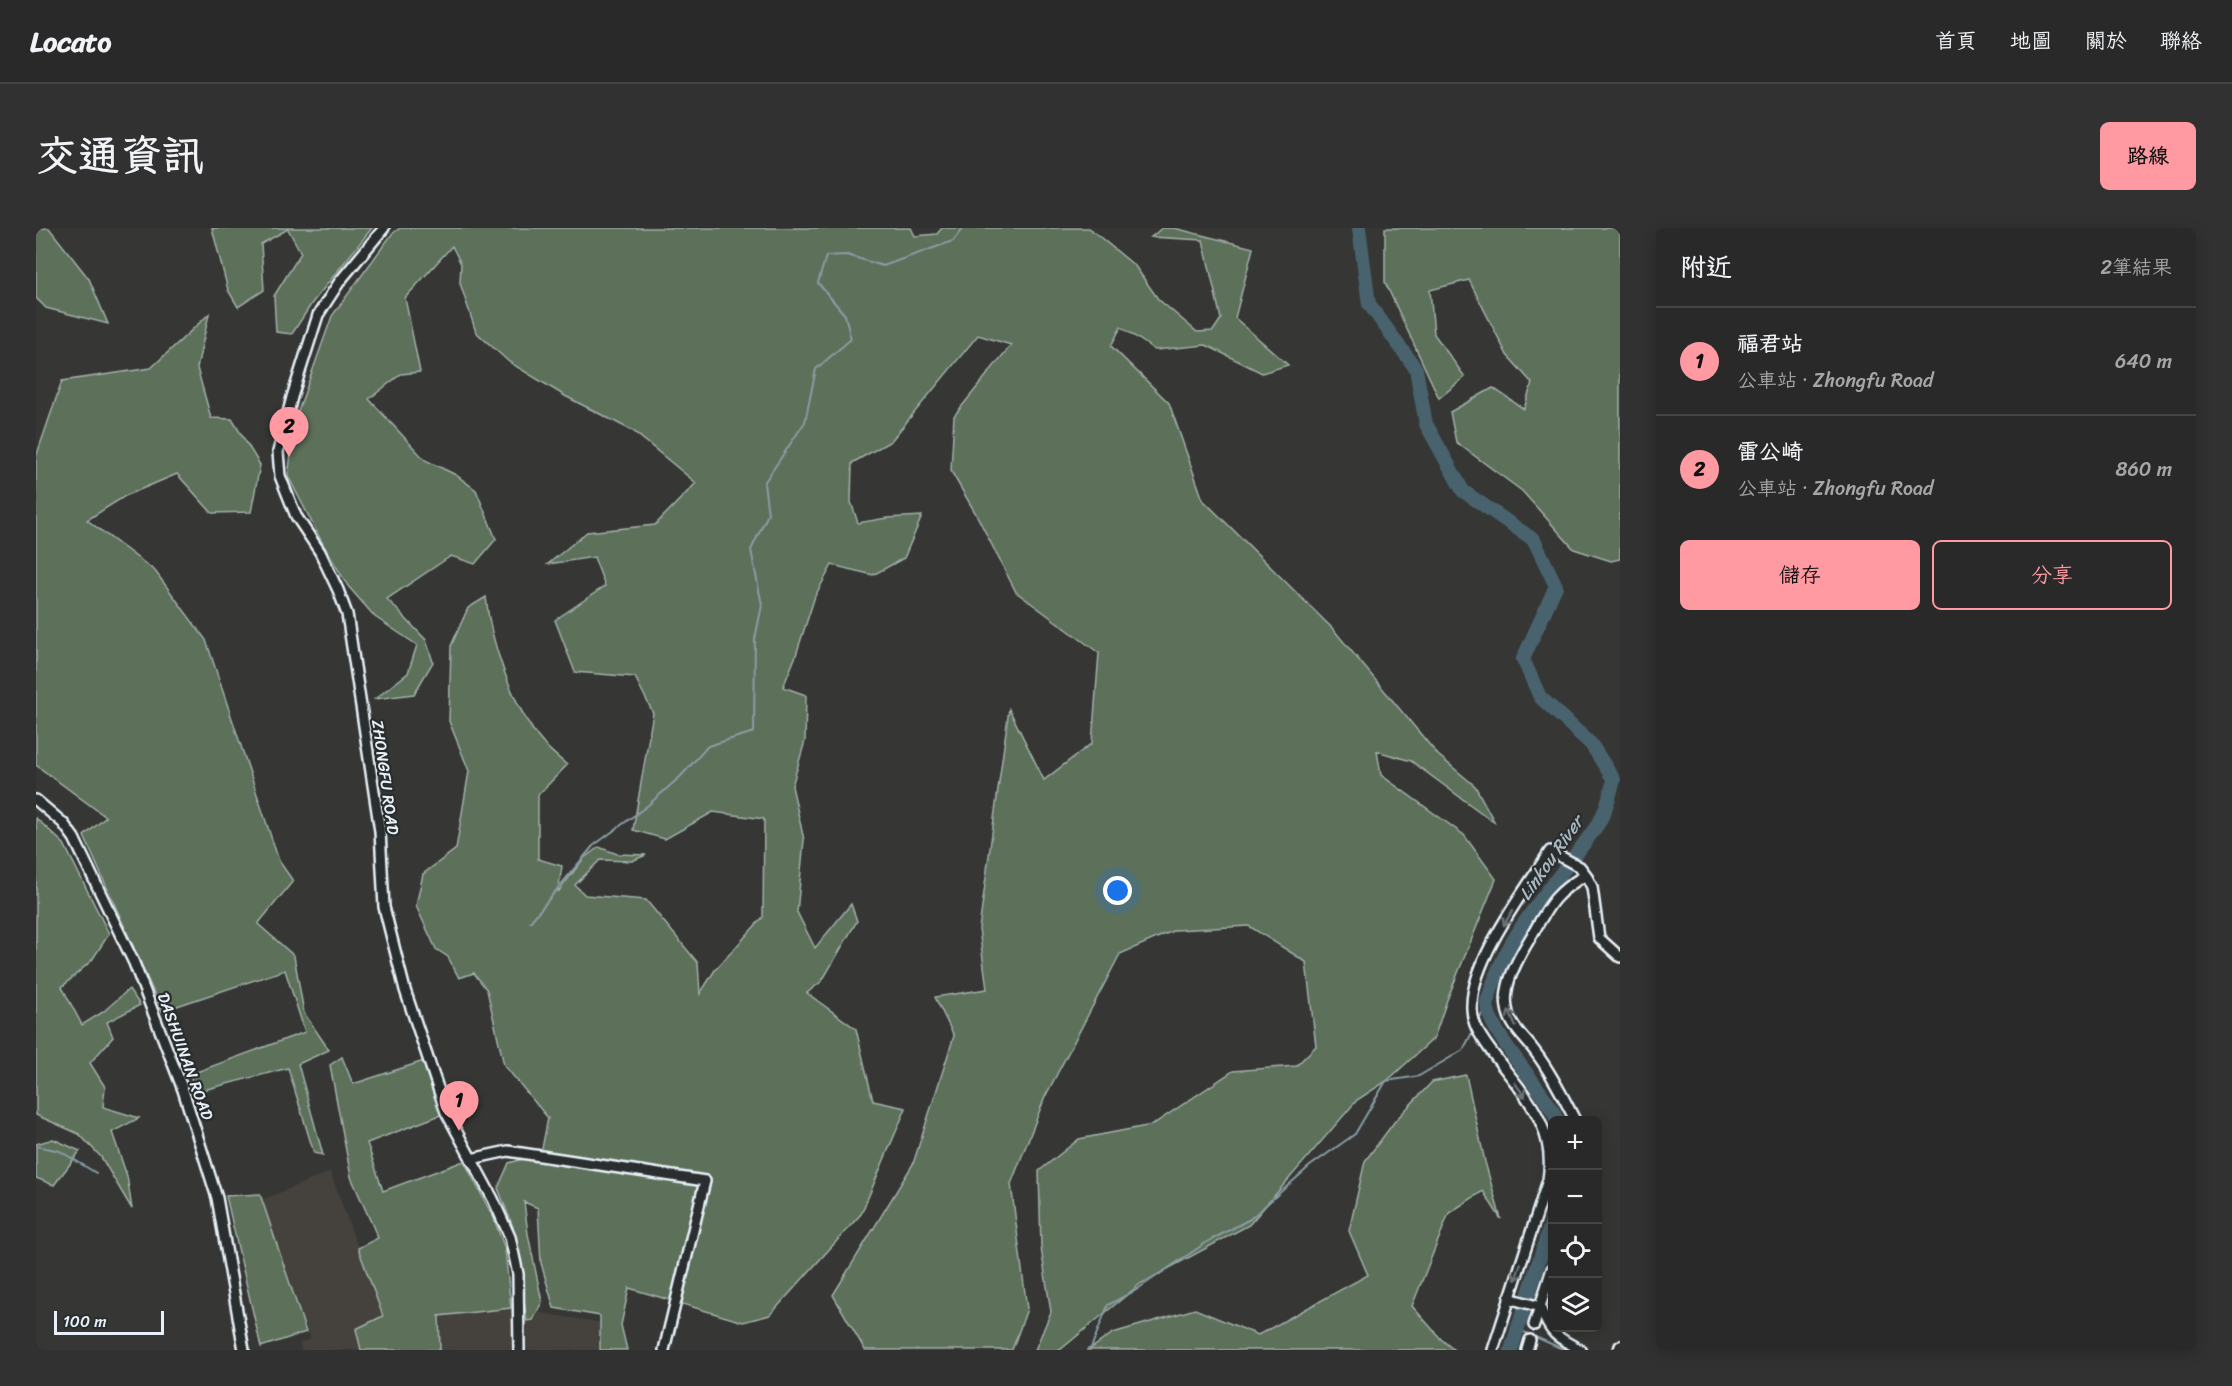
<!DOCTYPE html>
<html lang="zh-TW">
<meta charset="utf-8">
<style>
body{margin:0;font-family:Sriracha,"LXGW WenKai TC",sans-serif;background:#303130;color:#f1f3f6}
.controls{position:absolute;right:18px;bottom:18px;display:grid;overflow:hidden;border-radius:9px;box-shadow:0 3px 15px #0003}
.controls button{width:54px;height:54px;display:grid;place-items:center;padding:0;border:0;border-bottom:2px solid #444545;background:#282928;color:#f1f3f6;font:30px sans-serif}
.scale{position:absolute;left:18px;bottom:15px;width:110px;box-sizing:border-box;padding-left:6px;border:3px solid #e8f1f8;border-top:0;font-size:16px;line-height:21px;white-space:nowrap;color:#e8f1f8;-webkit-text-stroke:4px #2a2d2e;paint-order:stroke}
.you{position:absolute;left:1082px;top:663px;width:21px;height:21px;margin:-15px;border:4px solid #fff;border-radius:50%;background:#1a73e8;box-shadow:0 0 0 9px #1a73e833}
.badge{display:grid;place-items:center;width:39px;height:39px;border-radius:50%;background:#ff9aa2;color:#111;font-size:20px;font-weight:700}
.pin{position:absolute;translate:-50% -50px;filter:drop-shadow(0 2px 3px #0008)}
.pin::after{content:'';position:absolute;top:32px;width:21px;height:18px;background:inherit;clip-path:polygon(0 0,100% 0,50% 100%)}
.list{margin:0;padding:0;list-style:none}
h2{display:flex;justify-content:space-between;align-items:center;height:78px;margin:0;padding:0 24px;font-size:26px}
h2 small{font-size:20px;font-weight:400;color:#a5a6a8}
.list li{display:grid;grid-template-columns:39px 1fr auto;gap:18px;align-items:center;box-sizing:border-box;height:108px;padding:0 24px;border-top:2px solid #444545}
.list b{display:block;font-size:22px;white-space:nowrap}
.list p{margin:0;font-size:20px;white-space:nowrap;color:#a5a6a8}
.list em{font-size:20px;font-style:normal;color:#a5a6a8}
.actions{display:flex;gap:12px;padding:18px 24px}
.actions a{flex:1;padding:14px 0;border:2px solid #ff9aa2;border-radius:9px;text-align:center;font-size:21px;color:#ff9aa2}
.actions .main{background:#ff9aa2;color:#111}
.icon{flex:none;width:33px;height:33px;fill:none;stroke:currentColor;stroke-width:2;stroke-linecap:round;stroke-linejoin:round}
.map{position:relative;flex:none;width:1584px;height:1122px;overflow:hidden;border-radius:9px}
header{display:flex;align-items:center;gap:36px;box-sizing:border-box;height:84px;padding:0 30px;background:#282928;border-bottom:2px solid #444545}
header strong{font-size:28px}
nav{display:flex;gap:33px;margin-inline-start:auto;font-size:21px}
.intro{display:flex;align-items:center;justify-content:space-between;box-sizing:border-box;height:144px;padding:0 36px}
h1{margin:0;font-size:42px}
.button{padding:15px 27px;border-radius:9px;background:#ff9aa2;color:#111;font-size:21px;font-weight:700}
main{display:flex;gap:36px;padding:0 36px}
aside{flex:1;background:#282928;border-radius:9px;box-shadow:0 3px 15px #0003}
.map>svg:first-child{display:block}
.built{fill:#45433d}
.green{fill:#5c705a;stroke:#a2b0a9;stroke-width:1.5}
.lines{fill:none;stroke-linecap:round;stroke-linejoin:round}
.stream{stroke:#899ca5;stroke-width:2}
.river{stroke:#4a636e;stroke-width:14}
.minor-casing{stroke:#e8f1f8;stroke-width:14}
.minor{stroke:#2a2d2e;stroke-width:9}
.oneway{stroke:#6c7275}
.labels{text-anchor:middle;stroke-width:4.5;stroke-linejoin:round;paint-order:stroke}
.street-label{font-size:16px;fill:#e8f1f8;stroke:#2a2d2e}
.water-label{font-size:18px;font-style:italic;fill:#a9b8c1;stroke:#2a2d2e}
</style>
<header>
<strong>Locato</strong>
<nav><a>首頁</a><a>地圖</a><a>關於</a><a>聯絡</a></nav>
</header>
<div class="intro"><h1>交通資訊</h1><a class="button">路線</a></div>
<main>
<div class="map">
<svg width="1584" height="1122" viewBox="0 0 1584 1122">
<rect width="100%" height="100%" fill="#363735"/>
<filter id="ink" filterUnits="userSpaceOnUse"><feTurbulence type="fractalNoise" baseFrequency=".0167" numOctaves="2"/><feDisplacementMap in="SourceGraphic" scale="12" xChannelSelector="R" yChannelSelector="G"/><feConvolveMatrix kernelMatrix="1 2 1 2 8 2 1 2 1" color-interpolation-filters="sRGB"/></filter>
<g filter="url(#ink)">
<g class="built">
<polygon points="294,944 347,1088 320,1101 325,1122 265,1122 264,1115 275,1111 221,974"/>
<polygon points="475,1080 566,1095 562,1122 404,1122 403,1088"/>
</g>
<g class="green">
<polygon points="0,0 13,0 53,51 72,96 10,80 0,70"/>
<polygon points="176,0 336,0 276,75 256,106 240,104 238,68 265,25 252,1 225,16 228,62 202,79 192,62"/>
<path d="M364,0H875L879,8L901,6L906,0H1053L1099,38L1122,71L1161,104L1177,103L1185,91L1167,12L1115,9L1126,0H1138L1217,20L1199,90L1252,137L1226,145L1170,117L1119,122L1085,99L1075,118L1133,175L1167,272L1297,401L1402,527L1439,558L1459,595L1375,533L1341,523L1345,547L1428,607L1460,651L1411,772L1398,810L1352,852L1321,872L1213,997L1104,1056L1024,1122H999L1015,1084L1005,1020L1003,943L1043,911L1116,897L1197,843L1260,838L1280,818L1270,734L1213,698L1139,702L1084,726L1009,869L975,956L991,1081L976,1122H829L797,1067L877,936L918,808L899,769L951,761L943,701L973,481L1008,552L1056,515L1063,425L980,364L940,286L915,243L918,188L975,117L942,107L855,213L816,235L815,274L822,295L851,290L886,288L868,330L837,347L796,337L779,368L759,430L747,459L770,467L769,513L756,558L768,612L761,684L779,720L815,676L821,693L786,753L771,765L820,801L837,873L870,880L825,986L734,1087L707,1094L593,1060L585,1097L591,1122H564V1088L518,1080L505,1035L502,980L488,974L492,1006L506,1074L497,1092L491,1093L477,999L462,960L473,935L505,926L512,890L468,837L451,762L438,745L423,750L412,729L400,721L380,678L387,646L420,621L433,543L413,493L415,418L432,380L450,369C454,412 475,472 501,508C509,519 520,528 531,537L502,567V631L526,638L522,664L548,630L563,619L581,626L610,627L596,633L564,632L539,657L549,667L610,672L662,735L664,766L679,742L727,689L728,591L677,584L629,611L597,602L617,485L599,449L539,444L519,392L569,358L558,329L512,336L551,304L619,297L660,255L597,203L529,168L473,134L440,104L424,55L425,36L416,18L369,70L384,144L365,146L333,171L389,232L420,247L440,262L460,311L439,336L415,328L351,371L390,412L397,434L378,466L339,471L372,445L381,417L339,389L312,358L289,320L252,248L260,189L296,88L356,6Z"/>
<polygon points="1349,0 1584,0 1584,331 1575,333 1538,321 1486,263 1420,214 1414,184 1457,160 1488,181 1496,155 1471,127 1433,52 1394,62 1398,106 1429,149 1403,170 1349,54"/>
<polygon points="173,86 161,140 175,190 196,191 224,237 215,284 176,285 141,246 89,268 51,292 119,343 170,412 243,633 257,653 222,696 258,728 268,785 293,822 262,836 287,927 278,925 252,840 156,865 155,846 269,804 249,742 126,783 48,608 70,589 0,537 0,229 26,153 115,140"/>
<polygon points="0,590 28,616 73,706 56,732 26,759 46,797 67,784 93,761 104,777 71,794 77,809 54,835 69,859 67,879 103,890 76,904 91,948 96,981 65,929 43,906 0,887"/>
<polygon points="306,829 317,856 391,832 407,886 331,915 347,963 428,933 458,991 469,1021 475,1080 403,1088 404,1122 325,1122 320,1101 347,1088 322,1020 342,1010 315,949 294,837"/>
<polygon points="1430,847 1449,934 1465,991 1447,963 1413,985 1376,1078 1405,1111 1418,1122 1053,1122 1077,1105 1159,1081 1222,1107 1332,1047 1313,1003 1329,933 1359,893 1396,854"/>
<polygon points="17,911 44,923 18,957 0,950 0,916"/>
<polygon points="224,966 270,1104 225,1119 190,968"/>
</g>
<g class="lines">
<g class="stream">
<polyline points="494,694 557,618 611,578 645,548 672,518 718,504 719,411 726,377 715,322 732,286 728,255 769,194 780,141 815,111 809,87 782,55 790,28 811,27 847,38 917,13 927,0"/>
<polyline points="1443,792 1451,776"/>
<polyline points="0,918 24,923 60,945"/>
<polyline points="1481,1101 1529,1122"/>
<polyline points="1051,1122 1055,1120 1072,1077 1100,1062 1171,1014 1214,991 1274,938 1319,906 1350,853 1383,848 1427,822 1437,803"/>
</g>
<g class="river">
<path d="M1323,0L1333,76L1380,141L1390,196L1427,263L1498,312L1520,358L1487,431L1504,469L1555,516L1578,552C1573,568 1570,585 1560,599C1525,650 1475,698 1456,759C1455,764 1451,771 1451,776C1452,805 1508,860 1521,892"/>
<polyline points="1475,1122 1516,992"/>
</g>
<g class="minor-casing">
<g id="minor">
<polyline points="348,0 304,53 282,87 256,169 242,224 244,248 260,288 284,324 302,362 311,386 344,603 348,679 369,762 410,884 457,971 474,1009 482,1046 483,1122"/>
<polyline points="0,572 27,595 38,610 98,735 147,862 181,970 208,1122"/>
<polyline points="1518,625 1544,639 1550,647 1556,659 1563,710 1584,729"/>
<path d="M1539,892C1527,869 1516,846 1500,825C1493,815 1484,807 1477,796C1459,767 1481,732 1496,707C1513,677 1519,664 1550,647"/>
<polyline points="435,931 472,923 669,953 628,1122"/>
<path d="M1473,1070L1504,1079C1514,1106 1520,1109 1545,1122"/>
<polyline points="1498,1097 1516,1041"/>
<path d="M1457,1122L1512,952C1521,896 1486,865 1455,823C1445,809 1435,796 1436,777C1436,732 1489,662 1514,623"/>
<polyline points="1491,1122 1494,1112"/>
<polyline points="1583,1122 1584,1118"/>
</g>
</g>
<use href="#minor" class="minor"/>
</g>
<defs><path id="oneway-shaft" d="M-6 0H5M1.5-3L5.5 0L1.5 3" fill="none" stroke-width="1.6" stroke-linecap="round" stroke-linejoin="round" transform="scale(1.5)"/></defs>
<g class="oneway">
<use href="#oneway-shaft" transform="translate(1472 690) rotate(121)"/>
<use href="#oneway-shaft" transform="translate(1476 790) rotate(-113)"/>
<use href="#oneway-shaft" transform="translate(1484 862) rotate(54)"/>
<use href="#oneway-shaft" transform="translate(1482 1044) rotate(108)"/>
</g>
</g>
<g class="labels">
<g class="street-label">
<text transform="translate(350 549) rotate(82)" y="6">ZHONGFU ROAD</text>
<text transform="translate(150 828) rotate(70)" y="6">DASHUINAN ROAD</text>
</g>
<g class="water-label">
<text transform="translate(1515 630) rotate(-55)" y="6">Linkou River</text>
</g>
</g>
</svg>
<div class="controls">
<button>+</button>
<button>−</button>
<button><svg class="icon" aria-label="locate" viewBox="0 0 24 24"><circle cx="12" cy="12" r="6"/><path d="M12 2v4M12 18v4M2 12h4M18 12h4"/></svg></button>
<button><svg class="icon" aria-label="layers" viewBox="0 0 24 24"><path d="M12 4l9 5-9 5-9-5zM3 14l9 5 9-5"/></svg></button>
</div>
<div class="scale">100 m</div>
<div class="you"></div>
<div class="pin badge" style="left:423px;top:903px">1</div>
<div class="pin badge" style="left:253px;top:229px">2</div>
</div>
<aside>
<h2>附近<small>2筆結果</small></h2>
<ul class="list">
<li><span class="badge">1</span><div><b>福君站</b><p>公車站 · Zhongfu Road</p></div><em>640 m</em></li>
<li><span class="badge">2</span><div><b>雷公崎</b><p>公車站 · Zhongfu Road</p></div><em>860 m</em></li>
</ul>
<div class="actions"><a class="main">儲存</a><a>分享</a></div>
</aside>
</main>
